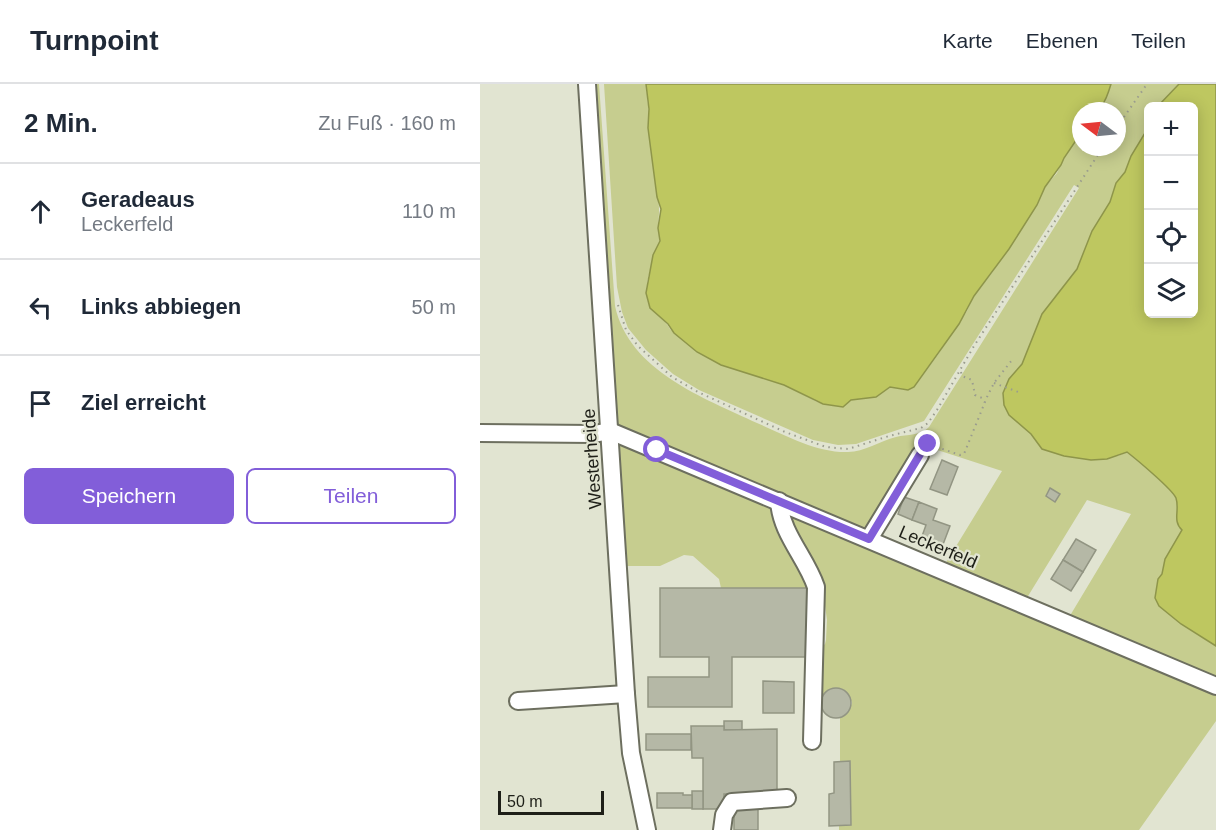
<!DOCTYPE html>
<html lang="de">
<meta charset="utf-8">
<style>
body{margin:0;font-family:Arial,sans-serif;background:#f6f6f7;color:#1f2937}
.controls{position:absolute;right:18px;top:18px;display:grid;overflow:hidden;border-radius:9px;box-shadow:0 3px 15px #0003}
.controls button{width:54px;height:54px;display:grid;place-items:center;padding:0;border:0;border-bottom:2px solid #e0e1e3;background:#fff;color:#1f2937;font:30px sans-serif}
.compass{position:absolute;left:592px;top:18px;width:54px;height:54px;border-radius:50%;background:#fff;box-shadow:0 3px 15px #0003;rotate:286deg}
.scale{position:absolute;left:18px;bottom:15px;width:106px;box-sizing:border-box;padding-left:6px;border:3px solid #1e1f18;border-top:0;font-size:16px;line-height:21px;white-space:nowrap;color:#1e1f18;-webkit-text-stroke:4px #e1e4d1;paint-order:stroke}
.stop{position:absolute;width:18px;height:18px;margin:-14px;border:4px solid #825ed9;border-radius:50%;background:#fff}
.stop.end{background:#825ed9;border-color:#fff;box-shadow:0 2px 6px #0008}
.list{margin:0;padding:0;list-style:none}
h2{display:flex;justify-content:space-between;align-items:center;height:78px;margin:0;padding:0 24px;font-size:26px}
h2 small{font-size:20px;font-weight:400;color:#747a83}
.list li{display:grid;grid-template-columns:39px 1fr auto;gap:18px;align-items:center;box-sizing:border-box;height:96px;padding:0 24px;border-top:2px solid #e0e1e3}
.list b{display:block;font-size:22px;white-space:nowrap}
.list p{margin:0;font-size:20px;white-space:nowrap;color:#747a83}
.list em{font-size:20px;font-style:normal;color:#747a83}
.actions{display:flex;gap:12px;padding:18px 24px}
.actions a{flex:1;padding:14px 0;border:2px solid #825ed9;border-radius:9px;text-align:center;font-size:21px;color:#825ed9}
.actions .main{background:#825ed9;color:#fff}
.icon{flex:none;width:33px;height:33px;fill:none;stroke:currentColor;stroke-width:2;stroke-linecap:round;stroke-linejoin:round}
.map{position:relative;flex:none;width:736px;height:746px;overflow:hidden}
header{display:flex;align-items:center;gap:36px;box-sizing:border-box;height:84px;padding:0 30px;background:#fff;border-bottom:2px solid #e0e1e3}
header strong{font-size:28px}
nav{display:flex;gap:33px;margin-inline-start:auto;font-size:21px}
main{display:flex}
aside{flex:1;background:#fff}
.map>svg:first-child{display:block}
.green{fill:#c6cd8f}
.water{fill:#bec760;stroke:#8e954a;stroke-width:1.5}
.building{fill:#b5b8a6;stroke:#929583;stroke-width:1.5}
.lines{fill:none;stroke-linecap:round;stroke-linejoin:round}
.minor-casing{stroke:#6d6f5f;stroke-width:20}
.path{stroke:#9a9c8e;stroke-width:2;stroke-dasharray:1.5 4.5;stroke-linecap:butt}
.minor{stroke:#fff;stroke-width:16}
.route{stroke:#825ed9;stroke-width:8}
.labels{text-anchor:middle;stroke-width:4.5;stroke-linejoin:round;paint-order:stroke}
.street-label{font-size:18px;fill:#1e1f18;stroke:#e1e4d1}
</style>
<header>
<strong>Turnpoint</strong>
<nav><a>Karte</a><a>Ebenen</a><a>Teilen</a></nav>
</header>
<main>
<aside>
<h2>2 Min.<small>Zu Fuß · 160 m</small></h2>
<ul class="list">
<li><svg class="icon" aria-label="ahead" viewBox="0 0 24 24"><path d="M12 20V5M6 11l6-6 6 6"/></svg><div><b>Geradeaus</b><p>Leckerfeld</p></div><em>110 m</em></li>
<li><svg class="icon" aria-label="left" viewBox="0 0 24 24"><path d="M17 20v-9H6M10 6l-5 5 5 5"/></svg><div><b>Links abbiegen</b></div><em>50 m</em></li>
<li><svg class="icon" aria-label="arrive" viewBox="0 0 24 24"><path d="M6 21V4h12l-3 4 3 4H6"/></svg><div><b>Ziel erreicht</b></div></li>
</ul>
<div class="actions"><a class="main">Speichern</a><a>Teilen</a></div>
</aside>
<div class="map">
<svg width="736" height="746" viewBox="0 0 736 746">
<rect width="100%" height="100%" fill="#e1e4d1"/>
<g class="green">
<path d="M113,0H119L135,222C149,287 224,314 277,339C305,351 337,369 368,368C384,368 400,357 416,353C428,350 440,352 449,343L599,104L594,101L444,337L376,360L358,361L333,356L219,306L193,290L166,266L148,244L142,228L137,203L124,0H166L177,113C181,126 178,132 178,145C178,150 181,154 179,159C174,176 163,198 168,217C171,230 185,234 190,245L217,268L241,281L304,301L337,318L363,323L371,316L396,313L410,303L427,306L434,303L457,272L487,227L494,212L512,189L557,121L565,103L577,89L584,74L601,49V63H637V27H615L625,17L631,0H699L678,22H668V44L651,72L645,89L636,99L630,118L612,147L597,185L563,230L542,280L529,295L523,309L524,321L529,331L551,350L562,365L638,372L647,368C656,375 692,405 696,414C700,426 692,437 702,446L685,475L682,490L678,495L675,514L679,522L701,540L736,562V598L588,535L651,430L607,416L545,517L464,482L522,387L442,361L392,443L379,447L135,343Z"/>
<polygon points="144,359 293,425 328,496 327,504 241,504 239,495 213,472 204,471 180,482 143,482 136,364"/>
<path d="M304,427L736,610V637L659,746H359V742L371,741L370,678L360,677V634L367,630L372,619C367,601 346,599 341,618L338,567L345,560L346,556L347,536L342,500Z"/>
</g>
<g class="water">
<path d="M166,0H631C625,20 623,27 601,27V49L584,74L581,81L565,103L557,121L529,165L494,212L479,240L434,303L428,306L410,303L396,313L371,316L363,323L343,320L304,301L241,281L217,268L194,249L188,240L170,224L166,209L173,171L180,157L178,144L181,125L177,113L168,44L169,25Z"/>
<path d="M699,0H736V562L701,540L679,522L675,514L678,495L682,490L685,475L702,446C692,437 700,426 696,414C692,405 656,375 647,368L627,375L611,376L584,372L562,365L551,350L529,331L524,321L523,309L529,295L542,280L562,230L597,185L612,147L630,118L636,99L645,88L651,72L668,44V230H714V22H678Z"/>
</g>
<g class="building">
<polygon points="462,376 478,383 467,411 450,405"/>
<polygon points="570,404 580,410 575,418 566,412"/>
<polygon points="424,413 439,418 432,436 418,430"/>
<polygon points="439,418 457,425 453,436 470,442 462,463 441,455 446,441 432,436"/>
<polygon points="596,455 616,466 603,488 583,476"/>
<polygon points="583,476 603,488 591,507 571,495"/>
<polygon points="180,504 327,504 327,573 252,573 252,623 168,623 168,593 229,593 229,573 180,573"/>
<polygon points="283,597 314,598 314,629 283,629"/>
<circle cx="356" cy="619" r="15"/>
<rect x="244" y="637" width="18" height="9"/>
<polygon points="211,642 244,642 244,646 297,645 297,710 244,710 244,725 223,725 223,674 212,674"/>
<rect x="166" y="650" width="45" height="16"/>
<polygon points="370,677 371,741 349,742 349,710 354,709 354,678"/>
<rect x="212" y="707" width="11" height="18"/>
<polygon points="177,709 203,709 203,711 212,711 212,724 177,724"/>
<rect x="254" y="723" width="24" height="23"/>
</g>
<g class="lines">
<g class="minor-casing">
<g id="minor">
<polyline points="107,0 146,610 151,669 167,746"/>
<polyline points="0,349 114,350 130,347 736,602"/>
<path d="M299,417C301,450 326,473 336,503L332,657"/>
<polyline points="389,455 440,371"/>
<polyline points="38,617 146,610"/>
<polyline points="242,746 244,731 252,718 307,714"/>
</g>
</g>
<g class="path">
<polyline points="637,43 667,0"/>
<polyline points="138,221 146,246 158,262 192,293 218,308 305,348 346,363 368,365 409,352 441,344 448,339 457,326 494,262 623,63"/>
<polyline points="481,288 482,292 492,296 495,311 502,314 504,318"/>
<polyline points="514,299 541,309"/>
<polyline points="451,361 480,371 484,370 507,313 514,299 532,276"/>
</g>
<use href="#minor" class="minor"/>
</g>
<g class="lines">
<polyline class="route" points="177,366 389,455 445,362 448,360"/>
</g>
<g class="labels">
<g class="street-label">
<text transform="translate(112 375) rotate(-94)" y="6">Westerheide</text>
<text transform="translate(458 463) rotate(23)" y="6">Leckerfeld</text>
</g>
</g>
</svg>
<div class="controls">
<button>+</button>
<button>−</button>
<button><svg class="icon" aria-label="locate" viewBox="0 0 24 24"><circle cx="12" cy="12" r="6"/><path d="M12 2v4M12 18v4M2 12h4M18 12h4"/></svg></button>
<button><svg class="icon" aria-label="layers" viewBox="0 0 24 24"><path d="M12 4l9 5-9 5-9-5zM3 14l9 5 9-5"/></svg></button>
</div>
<svg class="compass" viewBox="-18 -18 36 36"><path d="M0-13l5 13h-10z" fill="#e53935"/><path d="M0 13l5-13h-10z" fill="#747a83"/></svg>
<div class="scale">50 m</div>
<div class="stop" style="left:177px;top:366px"></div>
<div class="stop end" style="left:448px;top:360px"></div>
</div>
</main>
